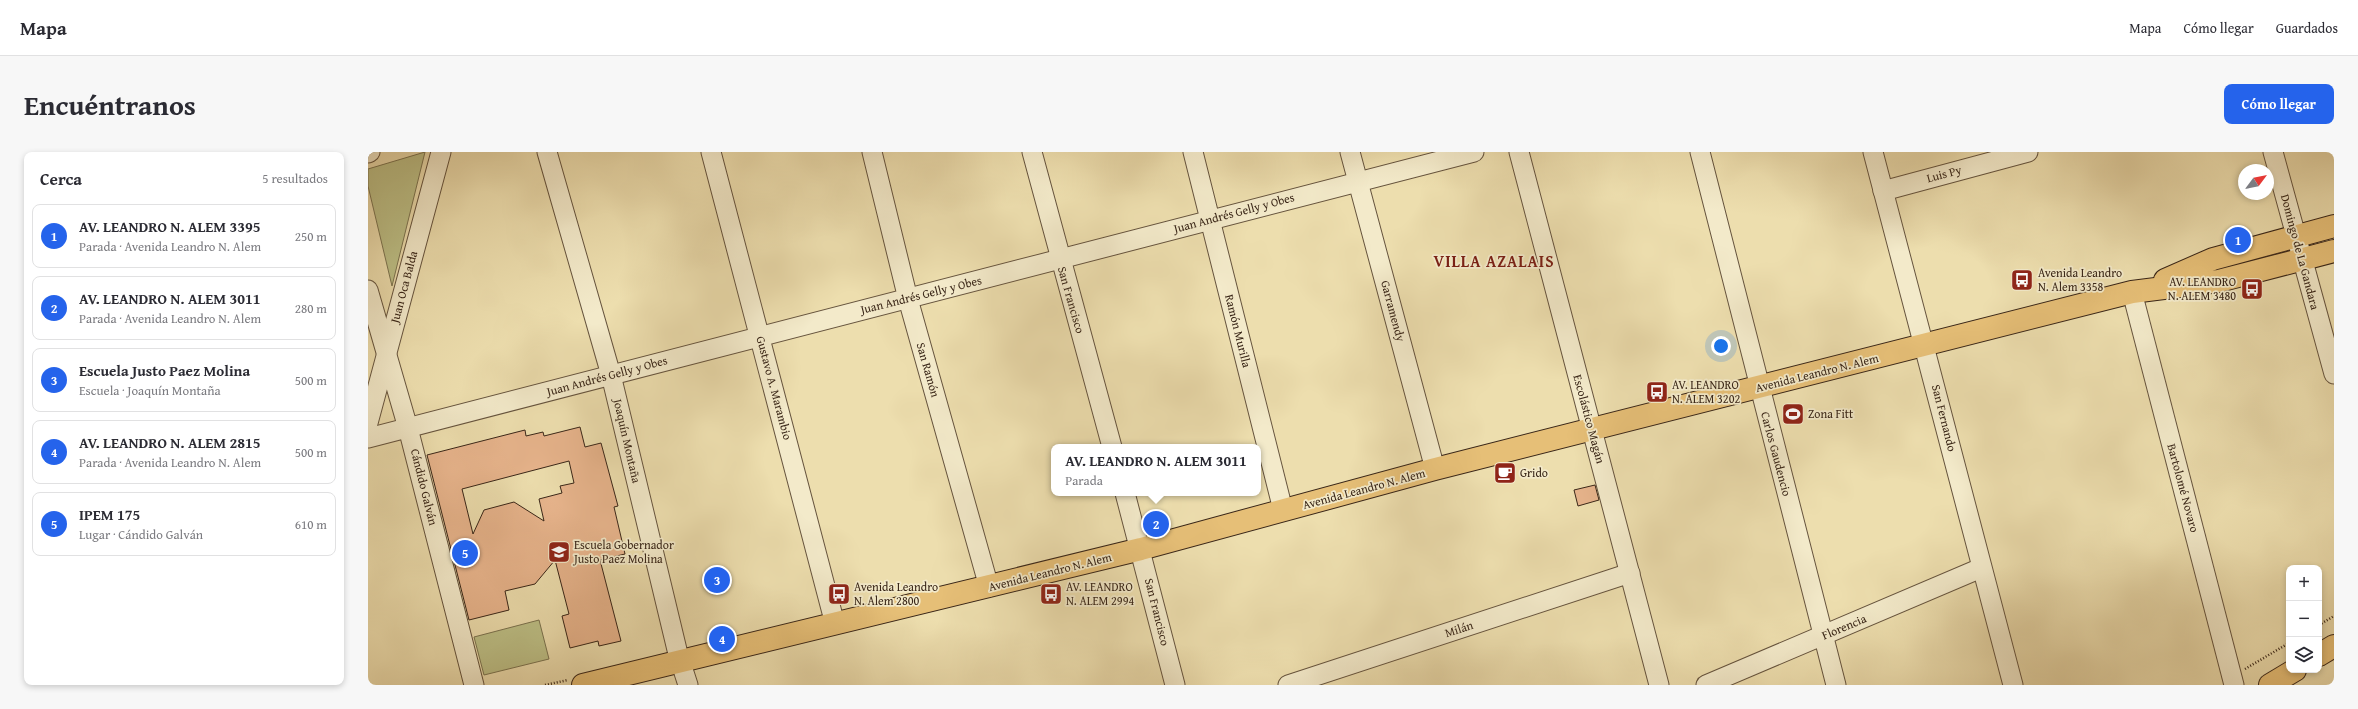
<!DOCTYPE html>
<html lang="es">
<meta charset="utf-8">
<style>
body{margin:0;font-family:"Gentium Book Plus",serif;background:#f7f7f7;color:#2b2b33}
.controls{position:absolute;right:12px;bottom:12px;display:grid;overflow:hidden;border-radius:8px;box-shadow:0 2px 6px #0003}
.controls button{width:36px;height:36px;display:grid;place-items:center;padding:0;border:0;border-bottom:1px solid #e1e1e2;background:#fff;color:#2b2b33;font:20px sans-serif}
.compass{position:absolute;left:1870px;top:12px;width:36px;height:36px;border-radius:50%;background:#fff;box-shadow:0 2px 6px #0003;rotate:58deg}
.you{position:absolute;left:1353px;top:194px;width:14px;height:14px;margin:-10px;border:3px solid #fff;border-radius:50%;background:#1a73e8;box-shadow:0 0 0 6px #1a73e833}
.badge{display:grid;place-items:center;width:26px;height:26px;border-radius:50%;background:#2563eb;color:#fff;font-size:13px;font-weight:700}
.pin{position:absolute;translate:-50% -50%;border:2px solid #fff;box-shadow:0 1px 4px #0006}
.popup{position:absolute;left:683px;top:292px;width:210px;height:52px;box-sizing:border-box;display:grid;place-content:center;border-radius:8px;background:#fff;filter:drop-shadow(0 1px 3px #0005);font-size:13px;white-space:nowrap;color:#7c7c81}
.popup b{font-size:15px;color:#2b2b33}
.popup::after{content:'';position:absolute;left:50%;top:100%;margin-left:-8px;border:8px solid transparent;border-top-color:#fff}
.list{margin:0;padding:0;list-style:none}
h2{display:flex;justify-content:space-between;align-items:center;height:52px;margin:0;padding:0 16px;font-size:17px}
h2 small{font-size:13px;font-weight:400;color:#7c7c81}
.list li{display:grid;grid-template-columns:26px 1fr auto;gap:12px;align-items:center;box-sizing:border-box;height:64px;margin:0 8px 8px;padding:0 8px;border:1px solid #e1e1e2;border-radius:8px}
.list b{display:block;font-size:15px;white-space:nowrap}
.list p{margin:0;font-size:13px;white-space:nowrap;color:#7c7c81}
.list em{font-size:13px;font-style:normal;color:#7c7c81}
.icon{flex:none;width:22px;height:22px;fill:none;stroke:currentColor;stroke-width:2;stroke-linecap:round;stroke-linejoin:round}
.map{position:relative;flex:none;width:1966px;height:533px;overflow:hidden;border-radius:8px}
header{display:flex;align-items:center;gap:24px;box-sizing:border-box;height:56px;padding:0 20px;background:#fff;border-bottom:1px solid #e1e1e2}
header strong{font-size:19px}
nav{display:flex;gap:22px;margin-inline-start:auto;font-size:14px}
.intro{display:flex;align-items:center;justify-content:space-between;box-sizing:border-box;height:96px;padding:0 24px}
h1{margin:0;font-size:28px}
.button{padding:10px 18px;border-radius:8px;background:#2563eb;color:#fff;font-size:14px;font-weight:700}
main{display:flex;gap:24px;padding:0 24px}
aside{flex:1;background:#fff;border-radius:8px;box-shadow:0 2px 6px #0003}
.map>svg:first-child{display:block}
.green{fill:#bdc087;stroke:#7b7350}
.building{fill:#e7b48c;stroke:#392618;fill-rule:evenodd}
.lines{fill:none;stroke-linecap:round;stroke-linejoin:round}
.minor-casing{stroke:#66543e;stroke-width:21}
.major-casing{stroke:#392618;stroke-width:24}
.path{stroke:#392618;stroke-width:2.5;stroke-dasharray:1 2;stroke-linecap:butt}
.minor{stroke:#f3eaca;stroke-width:19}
.major{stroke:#e6bf77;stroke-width:22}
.labels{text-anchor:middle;stroke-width:3.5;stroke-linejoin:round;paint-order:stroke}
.street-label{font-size:12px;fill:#392618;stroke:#f3eaca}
.poi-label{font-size:12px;fill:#392618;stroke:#f3eaca;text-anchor:start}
.district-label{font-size:16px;font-weight:bold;letter-spacing:1px;fill:#7a1f14;stroke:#f3eaca}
</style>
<header>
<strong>Mapa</strong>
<nav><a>Mapa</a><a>Cómo llegar</a><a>Guardados</a></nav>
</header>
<div class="intro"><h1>Encuéntranos</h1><a class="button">Cómo llegar</a></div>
<main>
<aside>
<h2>Cerca<small>5 resultados</small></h2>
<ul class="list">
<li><span class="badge">1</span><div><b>AV. LEANDRO N. ALEM 3395</b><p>Parada · Avenida Leandro N. Alem</p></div><em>250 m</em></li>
<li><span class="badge">2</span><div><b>AV. LEANDRO N. ALEM 3011</b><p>Parada · Avenida Leandro N. Alem</p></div><em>280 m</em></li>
<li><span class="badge">3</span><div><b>Escuela Justo Paez Molina</b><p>Escuela · Joaquín Montaña</p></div><em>500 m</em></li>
<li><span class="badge">4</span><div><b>AV. LEANDRO N. ALEM 2815</b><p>Parada · Avenida Leandro N. Alem</p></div><em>500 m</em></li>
<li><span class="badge">5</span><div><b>IPEM 175</b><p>Lugar · Cándido Galván</p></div><em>610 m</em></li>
</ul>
</aside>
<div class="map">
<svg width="1966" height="533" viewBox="0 0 1966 533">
<rect width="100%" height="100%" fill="#eddeae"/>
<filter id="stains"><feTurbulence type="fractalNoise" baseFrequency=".005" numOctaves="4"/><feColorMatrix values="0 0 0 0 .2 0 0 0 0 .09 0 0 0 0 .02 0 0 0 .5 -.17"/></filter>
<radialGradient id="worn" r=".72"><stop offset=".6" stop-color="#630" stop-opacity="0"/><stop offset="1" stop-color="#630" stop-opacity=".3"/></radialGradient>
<g class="green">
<polygon points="57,0 24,134 0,34 0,17"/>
<polygon points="171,468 181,507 116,523 106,485"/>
</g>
<g class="building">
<path d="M212,275L217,295L233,291L250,354L246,355L257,402L232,408L253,489L231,494L230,489L202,496L194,464L201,462L187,408L167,432L137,439L141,458L101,468L59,303L157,278L158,284L175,280L176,284ZM201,309L206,331L192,334L194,341L171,347L176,369L146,350L116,358L105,382L94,337Z"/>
<polygon points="1227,333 1231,348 1210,354 1206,338"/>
</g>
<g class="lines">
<g class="minor-casing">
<g id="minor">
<polyline points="179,0 243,223 310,502 320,533"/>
<polyline points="343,0 467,472"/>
<polyline points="504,0 540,147 621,435"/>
<polyline points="664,0 744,295"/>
<polyline points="825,0 913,350 918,358"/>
<polyline points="982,0 1067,317"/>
<polyline points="1151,0 1291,533"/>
<polyline points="1332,0 1468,533"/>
<polyline points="1505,0 1645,533"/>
<polyline points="1905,0 1966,222"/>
<polyline points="0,1 2,0"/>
<polyline points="1515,39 1660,0"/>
<polyline points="0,138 40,276 106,533"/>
<polyline points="1764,140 1866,533"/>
<polyline points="0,271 73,0"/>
<polyline points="0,286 1106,0"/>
<polyline points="757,341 807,533"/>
<polyline points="920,533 1262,421"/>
<polyline points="1338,533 1613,416"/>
</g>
</g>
<g class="major-casing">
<g id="major">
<polyline points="1797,128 1845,107 1966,74"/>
<polyline points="1951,503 1966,494"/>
<polyline points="215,533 773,397 1067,317 1764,140 1851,129 1966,99"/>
<polyline points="1902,533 1927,518"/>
</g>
</g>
<g class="path">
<polyline points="1951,473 1966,464"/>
<polyline points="1877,517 1921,491"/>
<polyline points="177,533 200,528"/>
</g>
<use href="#minor" class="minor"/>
<use href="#major" class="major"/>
</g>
<defs>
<g id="bus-square" transform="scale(1.15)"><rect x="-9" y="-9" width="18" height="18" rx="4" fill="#8f2418" stroke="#f3eaca"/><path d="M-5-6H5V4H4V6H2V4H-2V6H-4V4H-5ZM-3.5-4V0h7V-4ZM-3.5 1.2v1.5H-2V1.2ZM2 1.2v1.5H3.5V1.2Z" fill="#fff"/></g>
<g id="stadium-square" transform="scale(1.15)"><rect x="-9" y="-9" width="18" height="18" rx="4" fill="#8f2418" stroke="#f3eaca"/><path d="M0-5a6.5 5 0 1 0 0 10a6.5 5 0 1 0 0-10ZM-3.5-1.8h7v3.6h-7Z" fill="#fff"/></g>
<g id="cafe-square" transform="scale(1.15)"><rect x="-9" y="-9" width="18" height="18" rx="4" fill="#8f2418" stroke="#f3eaca"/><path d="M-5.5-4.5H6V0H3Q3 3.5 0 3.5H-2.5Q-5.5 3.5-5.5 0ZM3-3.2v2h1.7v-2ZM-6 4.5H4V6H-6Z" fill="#fff"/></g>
<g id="school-square" transform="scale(1.15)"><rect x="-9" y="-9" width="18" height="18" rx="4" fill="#8f2418" stroke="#f3eaca"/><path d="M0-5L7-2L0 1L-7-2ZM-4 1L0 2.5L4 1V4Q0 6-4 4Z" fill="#fff"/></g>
</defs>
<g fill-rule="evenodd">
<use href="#bus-square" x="1654" y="128"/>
<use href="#bus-square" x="1884" y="137"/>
<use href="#bus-square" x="1289" y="240"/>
<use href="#stadium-square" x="1425" y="262"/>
<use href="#cafe-square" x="1137" y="321"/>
<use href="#school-square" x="191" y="400"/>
<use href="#bus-square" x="471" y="442"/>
<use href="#bus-square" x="683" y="442"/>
</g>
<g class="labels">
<g class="street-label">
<text transform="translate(1576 22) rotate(-15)" y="4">Luis Py</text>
<text transform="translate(866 61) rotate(-15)" y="4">Juan Andrés Gelly y Obes</text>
<text transform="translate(1932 100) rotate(75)" y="4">Domingo de La Gandara</text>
<text transform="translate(36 135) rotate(-75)" y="4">Juan Oca Balda</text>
<text transform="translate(553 143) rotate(-14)" y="4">Juan Andrés Gelly y Obes</text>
<text transform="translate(703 148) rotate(74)" y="4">San Francisco</text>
<text transform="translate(1025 159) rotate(75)" y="4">Garramendy</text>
<text transform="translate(870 179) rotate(76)" y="4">Ramón Murilla</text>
<text transform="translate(560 218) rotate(74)" y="4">San Ramón</text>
<text transform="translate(1449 221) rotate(-14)" y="4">Avenida Leandro N. Alem</text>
<text transform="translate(239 224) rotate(-15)" y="4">Juan Andrés Gelly y Obes</text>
<text transform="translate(406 236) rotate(75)" y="4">Gustavo A. Marambio</text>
<text transform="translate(1576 266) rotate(76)" y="4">San Fernando</text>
<text transform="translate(1221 267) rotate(75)" y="4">Escolástico Magán</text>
<text transform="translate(259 289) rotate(77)" y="4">Joaquín Montaña</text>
<text transform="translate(1408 302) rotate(75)" y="4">Carlos Gaudencio</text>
<text transform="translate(56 335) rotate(76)" y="4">Cándido Galván</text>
<text transform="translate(1815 336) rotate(75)" y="4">Bartolomé Novaro</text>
<text transform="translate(996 337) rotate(-15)" y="4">Avenida Leandro N. Alem</text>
<text transform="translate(682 420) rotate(-14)" y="4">Avenida Leandro N. Alem</text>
<text transform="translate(789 460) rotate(76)" y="4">San Francisco</text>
<text transform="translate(1476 475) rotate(-23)" y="4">Florencia</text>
<text transform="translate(1091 477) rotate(-18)" y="4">Milán</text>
</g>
<g class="poi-label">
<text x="1670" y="125">Avenida Leandro<tspan x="1670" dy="14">N. Alem 3358</tspan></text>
<text x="1868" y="134" text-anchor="end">AV. LEANDRO<tspan x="1868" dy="14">N. ALEM 3480</tspan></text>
<text x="1304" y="237">AV. LEANDRO<tspan x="1304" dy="14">N. ALEM 3202</tspan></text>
<text x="1440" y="266">Zona Fitt</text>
<text x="1152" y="325">Grido</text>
<text x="206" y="397">Escuela Gobernador<tspan x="206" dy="14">Justo Paez Molina</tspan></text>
<text x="486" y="439">Avenida Leandro<tspan x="486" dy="14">N. Alem 2800</tspan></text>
<text x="698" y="439">AV. LEANDRO<tspan x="698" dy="14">N. ALEM 2994</tspan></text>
</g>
<g class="district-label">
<text x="1126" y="115">VILLA AZALAIS</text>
</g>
</g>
<rect width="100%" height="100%" filter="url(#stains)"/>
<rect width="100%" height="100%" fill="url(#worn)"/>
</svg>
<div class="controls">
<button>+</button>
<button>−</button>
<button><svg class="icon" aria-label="layers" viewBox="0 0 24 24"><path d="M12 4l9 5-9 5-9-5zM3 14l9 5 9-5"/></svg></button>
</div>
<svg class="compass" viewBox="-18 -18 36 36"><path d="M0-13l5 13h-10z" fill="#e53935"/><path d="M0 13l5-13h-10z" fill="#7c7c81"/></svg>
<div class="you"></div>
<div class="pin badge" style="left:1870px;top:88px">1</div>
<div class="pin badge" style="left:788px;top:372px">2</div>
<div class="popup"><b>AV. LEANDRO N. ALEM 3011</b>Parada</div>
<div class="pin badge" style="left:349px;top:428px">3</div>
<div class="pin badge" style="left:354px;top:487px">4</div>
<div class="pin badge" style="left:97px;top:401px">5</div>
</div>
</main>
